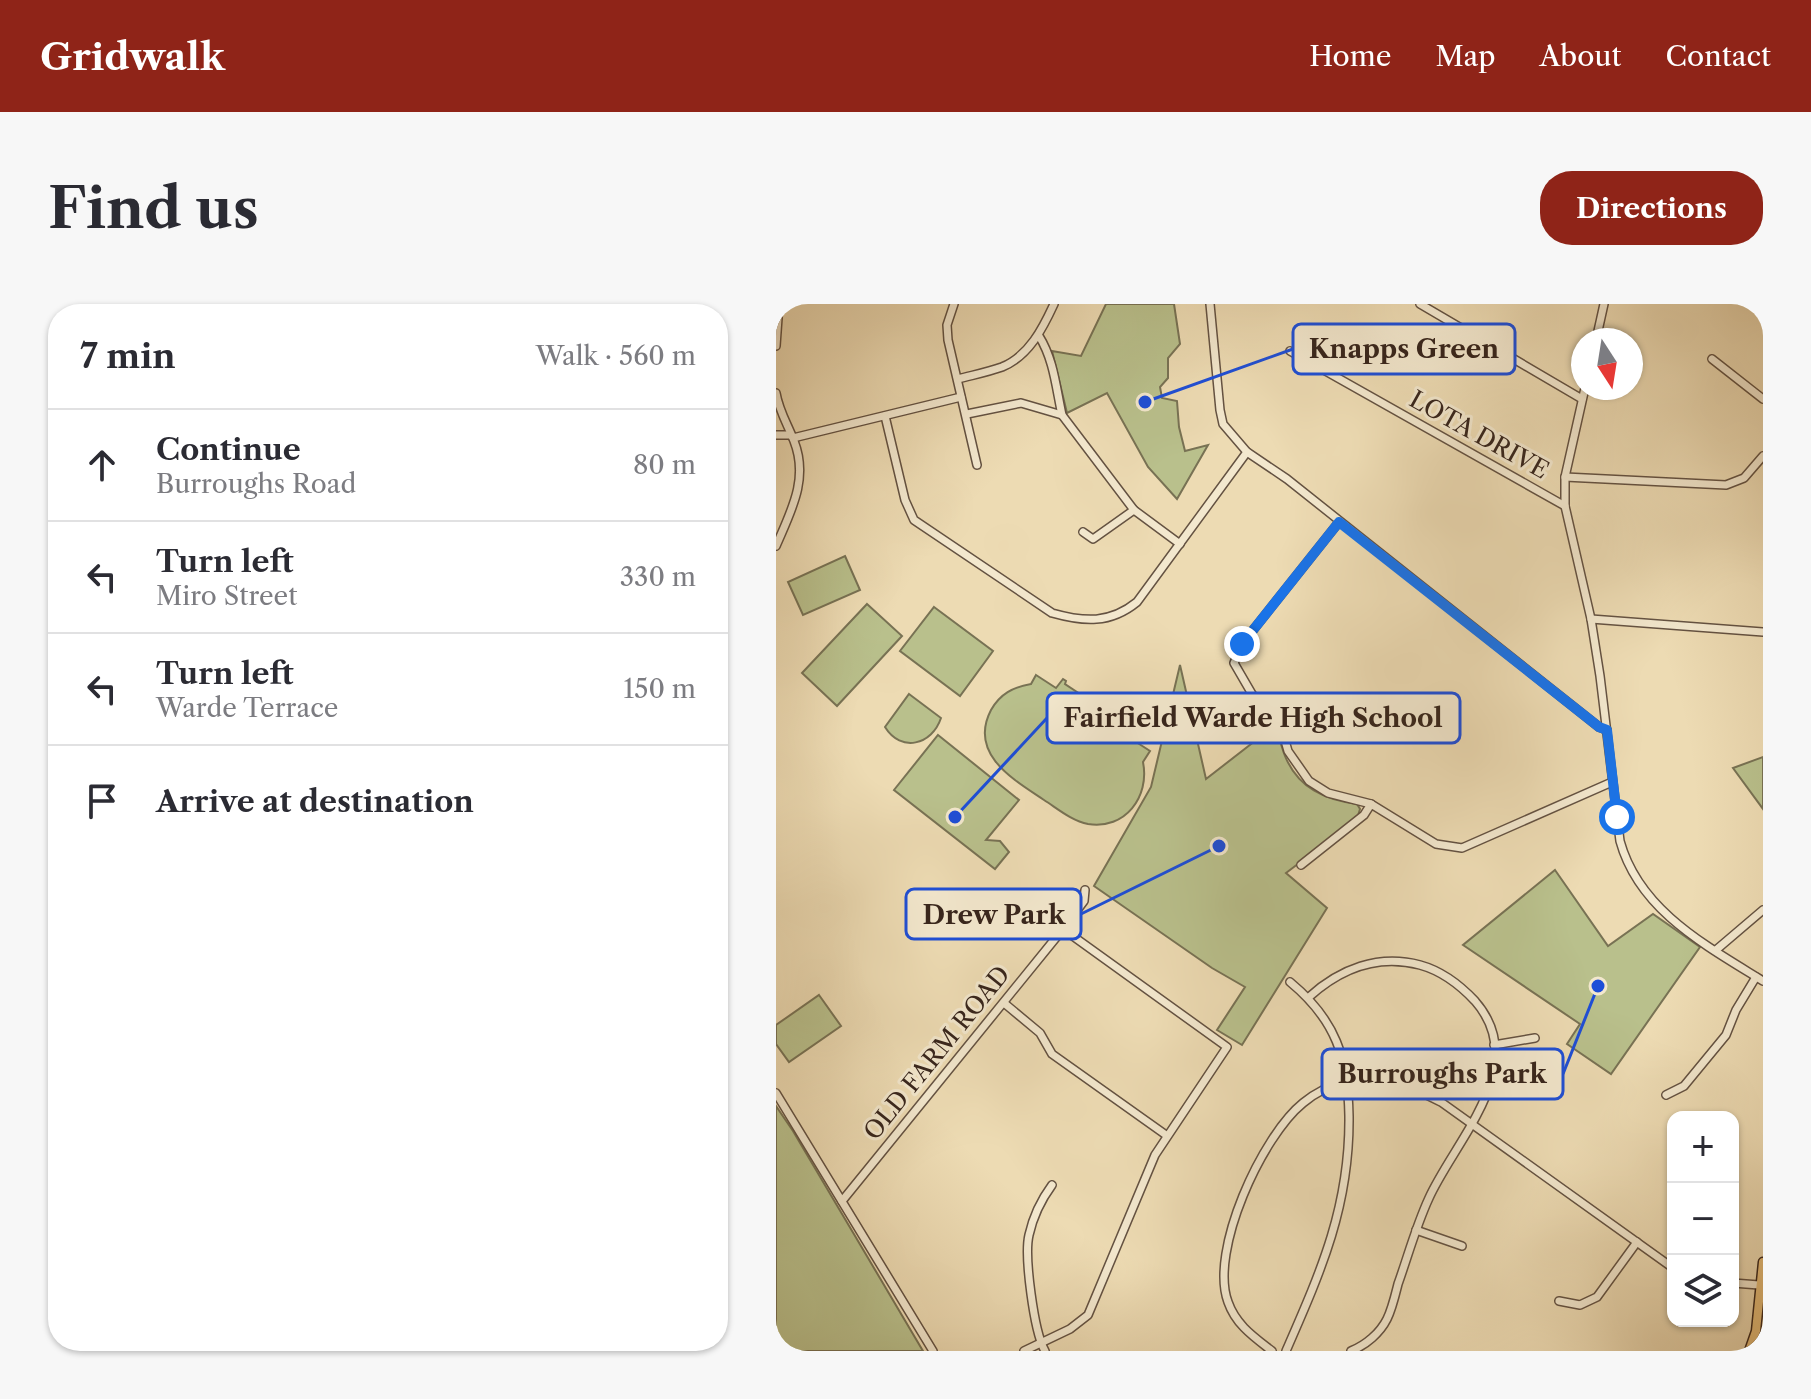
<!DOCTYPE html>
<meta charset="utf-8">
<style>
body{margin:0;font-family:"Libre Caslon Text",serif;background:#f7f7f7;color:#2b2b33}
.controls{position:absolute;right:24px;bottom:24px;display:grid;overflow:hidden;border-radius:16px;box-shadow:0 2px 6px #0004}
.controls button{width:72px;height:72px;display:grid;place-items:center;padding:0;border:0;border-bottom:2px solid #e1e1e2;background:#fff;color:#2b2b33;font:40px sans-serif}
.compass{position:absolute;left:795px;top:24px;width:72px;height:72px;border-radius:50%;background:#fff;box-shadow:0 2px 6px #0004;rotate:168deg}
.stop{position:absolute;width:24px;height:24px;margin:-18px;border:6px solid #1a73e8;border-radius:50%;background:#fff}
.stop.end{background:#1a73e8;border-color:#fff;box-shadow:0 2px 8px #0008}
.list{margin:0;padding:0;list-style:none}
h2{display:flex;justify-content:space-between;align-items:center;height:104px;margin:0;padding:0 32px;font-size:34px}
h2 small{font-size:26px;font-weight:400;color:#7c7c81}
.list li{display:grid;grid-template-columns:52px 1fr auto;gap:24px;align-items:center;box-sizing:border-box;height:112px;padding:0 32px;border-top:2px solid #e1e1e2}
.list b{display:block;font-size:30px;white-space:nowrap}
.list p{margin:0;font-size:26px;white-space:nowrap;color:#7c7c81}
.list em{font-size:26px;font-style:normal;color:#7c7c81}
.icon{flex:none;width:44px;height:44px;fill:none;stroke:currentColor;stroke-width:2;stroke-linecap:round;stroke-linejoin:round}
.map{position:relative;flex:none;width:987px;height:1047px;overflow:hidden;border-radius:32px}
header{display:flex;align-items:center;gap:48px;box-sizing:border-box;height:112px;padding:0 40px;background:#8f2418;color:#fff}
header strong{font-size:38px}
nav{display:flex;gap:44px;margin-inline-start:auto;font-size:28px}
.intro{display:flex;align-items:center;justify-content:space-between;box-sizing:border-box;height:192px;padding:0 48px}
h1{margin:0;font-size:56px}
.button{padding:20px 36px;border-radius:32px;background:#8f2418;color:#fff;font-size:28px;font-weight:700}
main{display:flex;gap:48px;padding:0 48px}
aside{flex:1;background:#fff;border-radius:32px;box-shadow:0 2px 6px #0004}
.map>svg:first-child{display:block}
.green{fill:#b9c08c;stroke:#787254;stroke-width:2}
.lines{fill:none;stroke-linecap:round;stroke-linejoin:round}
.minor-casing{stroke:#645242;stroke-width:10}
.major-casing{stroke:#37251c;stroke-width:11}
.minor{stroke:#f3e8ce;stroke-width:7}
.major{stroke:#e6be7a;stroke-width:8}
.route{stroke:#1a73e8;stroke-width:10}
.labels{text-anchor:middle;stroke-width:6;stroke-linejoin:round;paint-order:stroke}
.street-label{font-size:24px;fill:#37251c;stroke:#f3e8ce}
.leader{fill:none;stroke:#1d4ed8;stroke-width:3}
.callout-dot{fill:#1d4ed8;stroke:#f3e8ce;stroke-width:3}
.callout{fill:#f3e8ce;stroke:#1d4ed8;stroke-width:3}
.callout-label{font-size:26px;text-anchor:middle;font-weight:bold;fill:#37251c}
</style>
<header>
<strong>Gridwalk</strong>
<nav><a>Home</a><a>Map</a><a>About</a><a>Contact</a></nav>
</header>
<div class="intro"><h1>Find us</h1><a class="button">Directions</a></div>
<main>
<aside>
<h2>7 min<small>Walk · 560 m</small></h2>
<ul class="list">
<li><svg class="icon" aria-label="ahead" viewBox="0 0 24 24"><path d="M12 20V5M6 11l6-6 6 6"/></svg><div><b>Continue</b><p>Burroughs Road</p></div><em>80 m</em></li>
<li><svg class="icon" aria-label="left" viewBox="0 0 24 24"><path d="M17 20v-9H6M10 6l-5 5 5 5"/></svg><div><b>Turn left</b><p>Miro Street</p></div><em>330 m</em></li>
<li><svg class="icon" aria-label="left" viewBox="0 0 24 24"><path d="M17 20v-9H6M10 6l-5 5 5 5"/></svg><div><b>Turn left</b><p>Warde Terrace</p></div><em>150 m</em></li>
<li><svg class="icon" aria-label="arrive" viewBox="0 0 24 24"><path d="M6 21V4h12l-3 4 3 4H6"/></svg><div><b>Arrive at destination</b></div></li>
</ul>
</aside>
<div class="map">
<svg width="987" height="1047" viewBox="0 0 987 1047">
<rect width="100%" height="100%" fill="#eddbb3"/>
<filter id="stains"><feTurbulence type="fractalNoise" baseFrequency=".0025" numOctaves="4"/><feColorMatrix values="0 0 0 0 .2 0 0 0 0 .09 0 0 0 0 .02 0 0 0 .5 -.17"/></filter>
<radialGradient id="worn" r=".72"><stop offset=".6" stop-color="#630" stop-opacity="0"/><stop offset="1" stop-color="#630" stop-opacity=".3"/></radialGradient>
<g class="green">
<polygon points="330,0 398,0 404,40 392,54 392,74 384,83 386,94 401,97 403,123 409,147 432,141 401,195 372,163 331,89 291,109 276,47 305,52"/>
<polygon points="69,252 84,286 27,311 12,278"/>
<polygon points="91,300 126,332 61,402 26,369"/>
<polygon points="158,303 217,347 184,392 124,347"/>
<path d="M404,361L430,475L497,423C504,432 505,442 509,452C522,484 549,496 581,500L584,505L581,515L510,569L551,604L466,741L441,726L469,683L436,664L318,582L375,483Z"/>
<path d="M260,371L280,384L287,375L290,377L289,380L307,392L305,395L314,394L331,405L330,408L335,415L337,413L354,424L356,422L360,424L354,434L374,447L367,458C374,493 349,526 312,520C296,517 282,505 268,496C238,476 192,450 215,406C224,390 237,383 255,380Z"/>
<path d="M133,390L165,414C156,441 125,449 109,423Z"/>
<polygon points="162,431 243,496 210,536 224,537 233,548 219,565 118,486"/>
<polygon points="987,453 987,505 957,464"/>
<polygon points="779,566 832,642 877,610 924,643 835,770 791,740 804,720 687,641"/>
<polygon points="43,691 65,722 13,758 0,740 0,721"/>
<polygon points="0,802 17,827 147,1047 0,1047"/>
</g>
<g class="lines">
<g class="minor-casing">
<g id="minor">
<polyline points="178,0 171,21 172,36 201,161"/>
<polyline points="434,0 444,106 447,120 471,148 511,175 823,423 831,426"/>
<polyline points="644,0 806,95"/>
<path d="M263,32C278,56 280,84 286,111"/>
<polyline points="820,36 828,0"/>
<polyline points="0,42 3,0"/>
<polyline points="514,47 789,202"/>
<polyline points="936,55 987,95"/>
<path d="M182,75C197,71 212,68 226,63C253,52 267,24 278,0"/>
<path d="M809,84L789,173V202L815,315L824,372L844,537C863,606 929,641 987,677"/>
<path d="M0,89C3,107 12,121 18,137C33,175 15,207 0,242"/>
<polyline points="191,110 245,99 286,111 358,206 404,240"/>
<path d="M109,112L129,196L138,216L276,309C308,318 334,320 361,298L471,148"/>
<polyline points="0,131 15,131"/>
<polyline points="17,134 185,93"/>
<polyline points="789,173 950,181 968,174 987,152"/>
<polyline points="563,218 466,340 458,359 476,390 506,426 512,447 533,477 552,489 595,500"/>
<polyline points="307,228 317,235 358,206"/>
<polyline points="815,315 987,328"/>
<polyline points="525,561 588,511 595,500 660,540 686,544 836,478"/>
<polyline points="940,646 987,606"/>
<path d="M533,693C564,665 602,650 644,661C666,667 684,681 699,697C756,762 679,836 653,894C640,922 632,952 622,980C619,992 616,1005 611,1015C604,1029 590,1041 575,1047"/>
<polyline points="228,699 264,729 276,750 390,831"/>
<polyline points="718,741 759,734"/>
<polyline points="0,789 157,1047"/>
<polyline points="890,791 908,782 950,731 960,706 980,673"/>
<polyline points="66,897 287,625 308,597 309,586"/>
<polyline points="640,926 686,942"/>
<polyline points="957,979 983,981"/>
<polyline points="783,997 804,1001 821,993 861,938"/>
<polyline points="248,1047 294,1025 312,1011 379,851 451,743 287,625"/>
<path d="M269,1047C258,1028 248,952 253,931C257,913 265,896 276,881"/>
<path d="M496,1047C478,1033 460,1021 452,998C433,947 486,832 527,799C539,789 556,780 571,777C603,769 637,784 665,798L897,964"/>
<path d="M510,1047C545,967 574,902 573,812C572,754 560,716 514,678"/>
</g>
</g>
<g class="major-casing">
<polyline id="major" points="973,1047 980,1027 987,958"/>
</g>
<use href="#minor" class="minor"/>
<use href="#major" class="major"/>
</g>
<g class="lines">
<polyline class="route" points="466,340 563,218 823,423 831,426 841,513"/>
</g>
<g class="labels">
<g class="street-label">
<text transform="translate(703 131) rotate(29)" y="8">LOTA DRIVE</text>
<text transform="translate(161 749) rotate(-51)" y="8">OLD FARM ROAD</text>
</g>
</g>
<path class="leader" d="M369 98L517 45M179 513L271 414M443 542L305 610M822 682L787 770"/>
<g class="callout-dot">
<circle cx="369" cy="98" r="8"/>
<circle cx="179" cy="513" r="8"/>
<circle cx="443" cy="542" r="8"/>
<circle cx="822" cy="682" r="8"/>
</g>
<g class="callout">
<rect x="517" y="20" width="222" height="50" rx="8"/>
<rect x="271" y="389" width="413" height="50" rx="8"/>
<rect x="130" y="585" width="175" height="50" rx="8"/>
<rect x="546" y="745" width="241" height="50" rx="8"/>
</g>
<g class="callout-label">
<text x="628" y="54">Knapps Green</text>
<text x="477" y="423">Fairfield Warde High School</text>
<text x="218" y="620">Drew Park</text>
<text x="666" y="779">Burroughs Park</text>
</g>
<rect width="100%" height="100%" filter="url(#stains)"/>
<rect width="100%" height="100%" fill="url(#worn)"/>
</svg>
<div class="controls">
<button>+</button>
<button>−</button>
<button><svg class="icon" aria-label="layers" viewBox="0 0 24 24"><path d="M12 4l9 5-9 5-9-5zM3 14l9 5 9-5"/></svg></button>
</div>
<svg class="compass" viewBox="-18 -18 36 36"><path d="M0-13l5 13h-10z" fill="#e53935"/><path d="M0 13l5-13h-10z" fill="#7c7c81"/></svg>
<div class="stop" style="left:841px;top:513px"></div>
<div class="stop end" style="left:466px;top:340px"></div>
</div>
</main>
